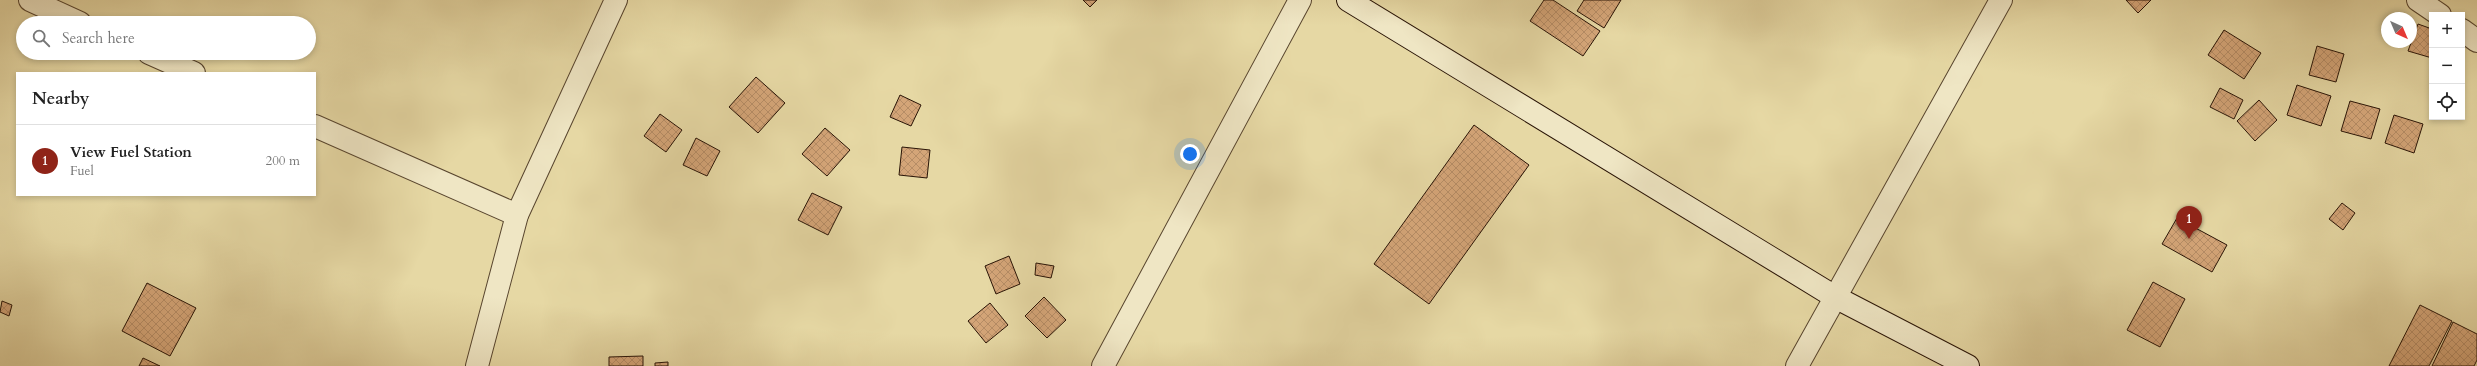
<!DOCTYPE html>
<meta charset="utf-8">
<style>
body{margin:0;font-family:Cardo,serif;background:#f6f6f6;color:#222}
.controls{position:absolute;right:12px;top:12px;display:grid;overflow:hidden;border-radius:0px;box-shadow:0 2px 6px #0003}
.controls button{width:36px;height:36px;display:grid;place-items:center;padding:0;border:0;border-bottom:1px solid #e0e0e0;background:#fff;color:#222;font:20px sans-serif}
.compass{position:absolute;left:2381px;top:12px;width:36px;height:36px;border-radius:50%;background:#fff;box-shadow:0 2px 6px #0003;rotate:136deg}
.you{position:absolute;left:1190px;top:154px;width:14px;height:14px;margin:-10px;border:3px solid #fff;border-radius:50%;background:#1a73e8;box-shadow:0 0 0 6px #1a73e833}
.badge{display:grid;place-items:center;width:26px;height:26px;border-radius:50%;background:#8f2418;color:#fff;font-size:13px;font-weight:700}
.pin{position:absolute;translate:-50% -33px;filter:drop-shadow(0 1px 2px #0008)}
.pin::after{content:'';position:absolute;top:21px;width:14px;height:12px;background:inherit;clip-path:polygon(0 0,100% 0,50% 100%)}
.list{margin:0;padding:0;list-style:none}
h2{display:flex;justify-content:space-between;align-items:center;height:52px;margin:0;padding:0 16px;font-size:17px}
h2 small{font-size:13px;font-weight:400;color:#767676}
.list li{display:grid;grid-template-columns:26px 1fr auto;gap:12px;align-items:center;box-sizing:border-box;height:72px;padding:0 16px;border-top:1px solid #e0e0e0}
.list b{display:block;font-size:15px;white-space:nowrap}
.list p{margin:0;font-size:13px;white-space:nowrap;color:#767676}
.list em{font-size:13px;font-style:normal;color:#767676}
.icon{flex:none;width:22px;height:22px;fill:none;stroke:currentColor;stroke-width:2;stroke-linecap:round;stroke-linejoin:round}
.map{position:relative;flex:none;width:2477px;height:366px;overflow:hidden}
.search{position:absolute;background:#fff;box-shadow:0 2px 6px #0003;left:16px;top:16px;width:300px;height:44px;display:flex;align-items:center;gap:10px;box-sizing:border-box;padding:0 14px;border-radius:22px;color:#767676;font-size:15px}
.panel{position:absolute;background:#fff;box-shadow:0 2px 6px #0003;left:16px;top:72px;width:300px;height:124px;border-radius:0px}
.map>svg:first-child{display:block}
.building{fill:url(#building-cross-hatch);stroke:#291406}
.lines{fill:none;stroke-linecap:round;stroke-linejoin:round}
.street-casing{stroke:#58452e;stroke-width:24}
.secondary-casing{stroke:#291406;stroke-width:24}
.street{stroke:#efe6c4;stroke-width:22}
.secondary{stroke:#efe6c4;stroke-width:22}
</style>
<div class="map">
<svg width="2477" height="366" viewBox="0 0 2477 366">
<defs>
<pattern id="building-cross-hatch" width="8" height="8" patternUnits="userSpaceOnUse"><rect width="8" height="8" fill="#d4a578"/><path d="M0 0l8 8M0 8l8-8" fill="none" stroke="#b68d66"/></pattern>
</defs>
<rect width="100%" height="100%" fill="#e6d8a4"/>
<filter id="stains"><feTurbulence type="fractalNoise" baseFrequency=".005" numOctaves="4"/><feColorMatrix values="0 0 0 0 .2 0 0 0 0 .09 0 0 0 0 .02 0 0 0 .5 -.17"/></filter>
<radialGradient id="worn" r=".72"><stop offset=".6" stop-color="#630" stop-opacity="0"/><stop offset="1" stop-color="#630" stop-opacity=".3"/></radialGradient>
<g class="building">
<polygon points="1083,0 1097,0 1090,7"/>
<polygon points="1544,0 1553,0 1600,31 1583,56 1530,21"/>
<polygon points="1584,0 1621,0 1604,28 1577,11"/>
<polygon points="2126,0 2151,0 2138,13"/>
<polygon points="2418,24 2432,29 2432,58 2408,51"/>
<polygon points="2224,30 2261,53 2244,79 2208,55"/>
<polygon points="2317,46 2344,54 2336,82 2309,75"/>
<polygon points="756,77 785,103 758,133 729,107"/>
<polygon points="2297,85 2331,96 2321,126 2287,115"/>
<polygon points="2220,88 2243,100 2234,119 2210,107"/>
<polygon points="900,95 921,105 911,126 890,117"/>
<polygon points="2259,100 2277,120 2255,141 2237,121"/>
<polygon points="2350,101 2380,109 2371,139 2341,131"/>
<polygon points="660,114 682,130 666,152 644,136"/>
<polygon points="2394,115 2423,124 2414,153 2385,143"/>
<polygon points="1474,125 1529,165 1429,304 1374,264"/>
<polygon points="825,128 850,150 827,176 802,154"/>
<polygon points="696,138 720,151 707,176 683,165"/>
<polygon points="902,147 930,150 927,178 899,175"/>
<polygon points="812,193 842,207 828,235 798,220"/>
<polygon points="2342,203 2355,213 2343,230 2329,219"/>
<polygon points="2177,218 2227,245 2212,272 2162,244"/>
<polygon points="1009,256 1020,284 996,294 985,266"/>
<polygon points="1036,263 1054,266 1051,278 1035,275"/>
<polygon points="2153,282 2185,299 2160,347 2127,330"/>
<polygon points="147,283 196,308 170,356 122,331"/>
<polygon points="1044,297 1066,320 1047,338 1025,316"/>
<polygon points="2,301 12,305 9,316 0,312"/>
<polygon points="990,303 1008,325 986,343 968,321"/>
<polygon points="2420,305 2452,321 2429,366 2389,366"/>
<polygon points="2453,322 2477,334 2477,360 2474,366 2432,366"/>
<polygon points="643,356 643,366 609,366 609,357"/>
<polygon points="143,358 160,366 139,366"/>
<polygon points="668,362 668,366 655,366 655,363"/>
</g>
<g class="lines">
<g class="street-casing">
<g id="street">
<polyline points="30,0 80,23"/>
<polyline points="2418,0 2440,15"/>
<polyline points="2462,30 2477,41"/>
<polyline points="149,53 194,73"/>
<polyline points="315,126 517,215"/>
<polyline points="477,366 517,215 616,0"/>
<polyline points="1103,366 1300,0"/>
<polyline points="1797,366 2001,0"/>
</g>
</g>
<g class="secondary-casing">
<polyline id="secondary" points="1348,0 1835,297 1968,366"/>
</g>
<use href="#street" class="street"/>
<use href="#secondary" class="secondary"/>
</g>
<rect width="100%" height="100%" filter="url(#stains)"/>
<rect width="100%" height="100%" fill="url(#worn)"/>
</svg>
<div class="controls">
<button>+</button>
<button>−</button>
<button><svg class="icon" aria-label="locate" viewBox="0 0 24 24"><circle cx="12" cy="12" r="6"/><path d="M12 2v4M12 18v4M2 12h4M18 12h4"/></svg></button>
</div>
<svg class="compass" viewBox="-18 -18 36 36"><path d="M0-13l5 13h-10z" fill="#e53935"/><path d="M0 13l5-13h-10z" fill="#767676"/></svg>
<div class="you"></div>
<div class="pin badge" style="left:2189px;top:239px">1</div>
<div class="search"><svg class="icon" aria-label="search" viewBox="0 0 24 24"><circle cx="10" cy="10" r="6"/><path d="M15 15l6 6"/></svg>Search here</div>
<section class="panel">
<h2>Nearby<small></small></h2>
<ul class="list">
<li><span class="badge">1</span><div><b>View Fuel Station</b><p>Fuel</p></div><em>200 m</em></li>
</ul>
</section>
</div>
